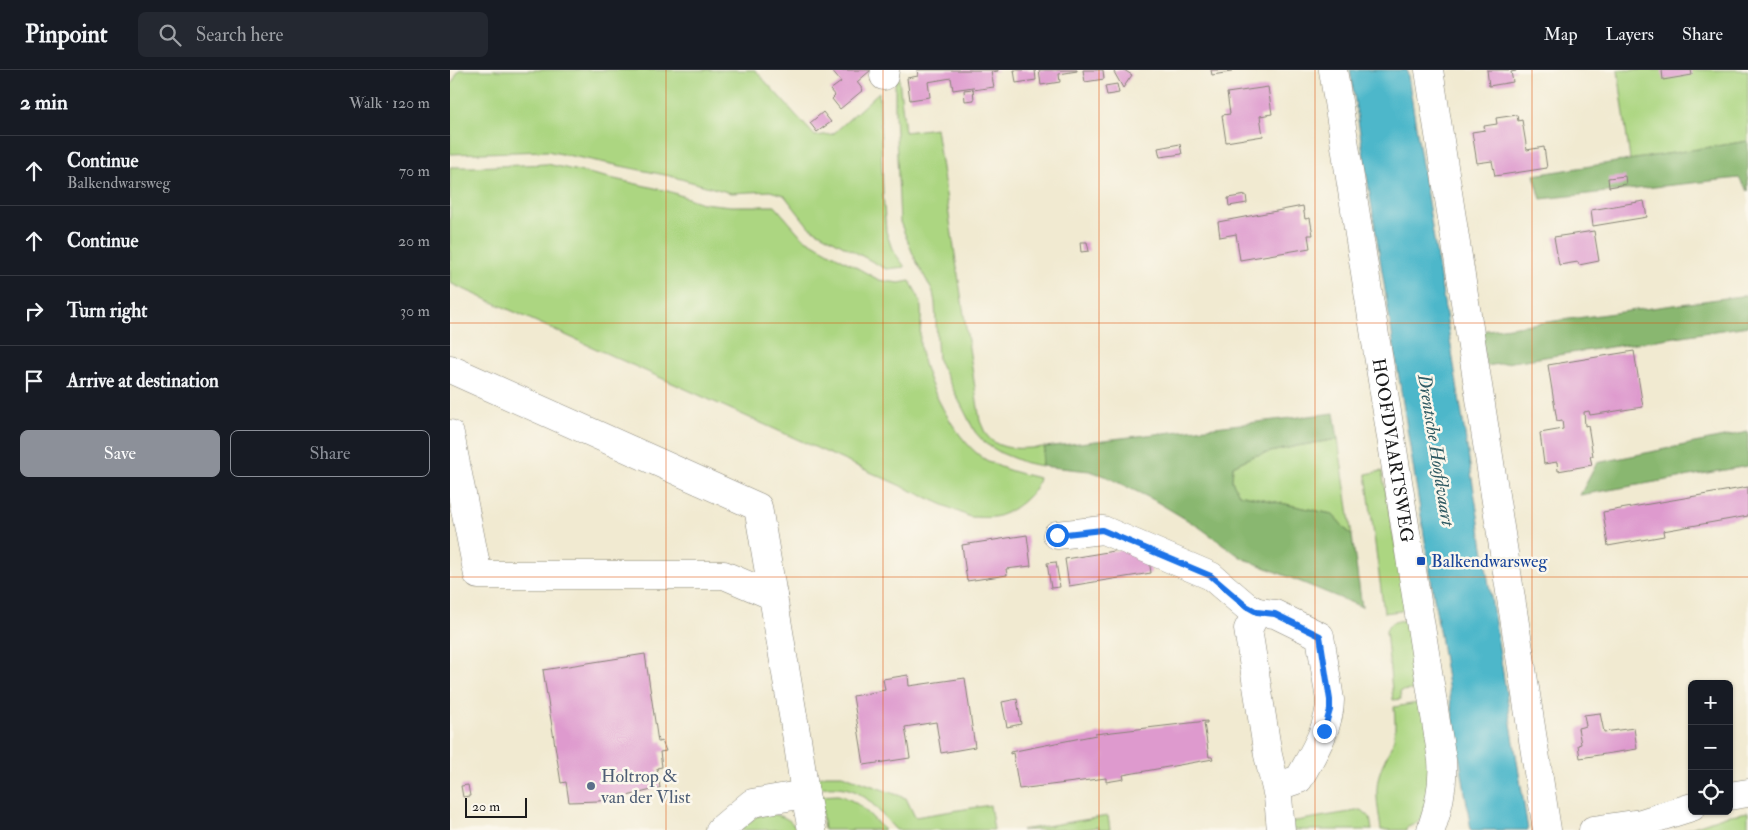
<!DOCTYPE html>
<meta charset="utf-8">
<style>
body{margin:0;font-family:"IM FELL Double Pica",serif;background:#242831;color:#f1f3f6}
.controls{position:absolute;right:15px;bottom:15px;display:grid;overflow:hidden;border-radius:8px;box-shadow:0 1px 4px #0004}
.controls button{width:45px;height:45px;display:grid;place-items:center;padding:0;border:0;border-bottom:1px solid #363941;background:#171b24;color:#f1f3f6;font:25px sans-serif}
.scale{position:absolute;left:15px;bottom:12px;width:62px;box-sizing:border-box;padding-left:5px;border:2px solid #1c1c1c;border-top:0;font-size:14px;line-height:18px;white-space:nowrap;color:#1c1c1c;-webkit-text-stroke:4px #fbf7ec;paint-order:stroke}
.stop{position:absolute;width:15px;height:15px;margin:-11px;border:4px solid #1a73e8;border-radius:50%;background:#fff}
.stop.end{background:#1a73e8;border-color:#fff;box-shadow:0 1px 5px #0008}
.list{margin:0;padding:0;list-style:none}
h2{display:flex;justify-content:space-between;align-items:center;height:65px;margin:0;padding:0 20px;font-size:21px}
h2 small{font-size:16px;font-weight:400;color:#9ea1a6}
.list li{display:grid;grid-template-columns:32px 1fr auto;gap:15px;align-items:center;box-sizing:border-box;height:70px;padding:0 20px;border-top:1px solid #363941}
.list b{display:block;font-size:19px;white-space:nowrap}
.list p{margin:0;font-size:16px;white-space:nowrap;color:#9ea1a6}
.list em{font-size:16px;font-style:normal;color:#9ea1a6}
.actions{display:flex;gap:10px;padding:15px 20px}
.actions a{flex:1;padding:11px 0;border:1px solid #8c9099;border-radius:8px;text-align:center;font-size:18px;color:#8c9099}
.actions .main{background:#8c9099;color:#fff}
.icon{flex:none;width:28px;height:28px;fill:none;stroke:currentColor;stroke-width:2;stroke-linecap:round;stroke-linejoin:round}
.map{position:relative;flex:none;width:1298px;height:760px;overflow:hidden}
header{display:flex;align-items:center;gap:30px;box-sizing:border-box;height:70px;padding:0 25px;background:#171b24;border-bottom:1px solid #363941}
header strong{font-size:24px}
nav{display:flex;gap:28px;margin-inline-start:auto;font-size:18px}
.search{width:350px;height:45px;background:#242831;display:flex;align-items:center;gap:12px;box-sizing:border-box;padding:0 18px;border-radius:8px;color:#9ea1a6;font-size:19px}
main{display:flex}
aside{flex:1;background:#171b24}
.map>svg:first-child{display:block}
.green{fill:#acd681;stroke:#64794e}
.forest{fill:#89b76f;stroke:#526a46}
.water{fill:#4db7ca;stroke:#346a73}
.building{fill:#de9ace}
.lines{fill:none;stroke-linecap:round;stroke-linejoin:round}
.minor-casing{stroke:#868376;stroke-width:29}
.minor{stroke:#fff;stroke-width:28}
.route{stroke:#1a73e8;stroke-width:6}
.grid{fill:none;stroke:#de560d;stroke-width:1;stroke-opacity:0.55}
.transit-dot{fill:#1a4fb4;stroke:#fbf7ec;stroke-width:2}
.service-dot{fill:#5c6f8a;stroke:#fbf7ec;stroke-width:2}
.labels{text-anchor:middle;stroke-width:5;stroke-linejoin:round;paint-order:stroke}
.street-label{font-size:18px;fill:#1c1c1c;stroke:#fbf7ec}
.transit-label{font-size:18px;fill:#164399;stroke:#fbf7ec;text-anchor:start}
.service-label{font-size:18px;fill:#4e5e75;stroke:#fbf7ec;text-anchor:start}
.water-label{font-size:19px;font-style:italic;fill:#305a62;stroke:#fbf7ec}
</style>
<header>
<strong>Pinpoint</strong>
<div class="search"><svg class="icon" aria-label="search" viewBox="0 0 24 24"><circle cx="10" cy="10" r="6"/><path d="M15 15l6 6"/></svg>Search here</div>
<nav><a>Map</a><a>Layers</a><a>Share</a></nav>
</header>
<main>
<aside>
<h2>2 min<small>Walk · 120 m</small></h2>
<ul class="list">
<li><svg class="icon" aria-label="ahead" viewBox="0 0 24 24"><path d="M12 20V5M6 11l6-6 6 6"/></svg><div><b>Continue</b><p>Balkendwarsweg</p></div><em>70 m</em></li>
<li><svg class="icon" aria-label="ahead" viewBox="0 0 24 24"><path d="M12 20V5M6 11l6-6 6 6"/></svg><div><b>Continue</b></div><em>20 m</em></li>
<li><svg class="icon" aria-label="right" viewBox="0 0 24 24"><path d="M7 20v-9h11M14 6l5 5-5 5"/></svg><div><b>Turn right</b></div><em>30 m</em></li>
<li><svg class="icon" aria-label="arrive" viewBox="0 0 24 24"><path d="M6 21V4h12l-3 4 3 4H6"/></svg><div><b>Arrive at destination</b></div></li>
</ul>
<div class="actions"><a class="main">Save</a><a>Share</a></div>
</aside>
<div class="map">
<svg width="1298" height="760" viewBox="0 0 1298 760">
<rect width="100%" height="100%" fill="#fbf7ec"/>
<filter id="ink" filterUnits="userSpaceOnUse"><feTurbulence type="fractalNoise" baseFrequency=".02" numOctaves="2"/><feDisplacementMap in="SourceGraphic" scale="10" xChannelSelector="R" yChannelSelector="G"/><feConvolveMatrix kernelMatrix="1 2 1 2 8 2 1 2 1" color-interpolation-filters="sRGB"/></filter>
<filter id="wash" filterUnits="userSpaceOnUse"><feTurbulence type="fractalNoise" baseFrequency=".0096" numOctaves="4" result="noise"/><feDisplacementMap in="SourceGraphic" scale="20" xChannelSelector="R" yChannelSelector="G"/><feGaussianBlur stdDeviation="1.12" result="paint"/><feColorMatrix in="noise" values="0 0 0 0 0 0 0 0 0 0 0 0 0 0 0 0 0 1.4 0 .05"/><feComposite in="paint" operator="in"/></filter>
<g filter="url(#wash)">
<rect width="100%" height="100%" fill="#f1ead1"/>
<g class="green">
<polygon points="9,0 305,0 365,66 383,64 429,22 433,124 436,161 442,179 455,197 436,199 359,157 334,125 320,121 281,123 220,106 97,81 0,84 0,17"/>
<path d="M445,0H448L455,62L486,58L530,351C533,357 535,365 540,369C554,382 577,378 595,377L591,396L573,392L551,383L536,374L525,362L488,290L485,233L483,222L465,189L450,152L445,43Z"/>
<polygon points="1168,0 1298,0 1298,71 1180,90"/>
<path d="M97,94L218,121L252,133L281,136H325L352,167L429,210L449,213L460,211C463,217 467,223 469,228C474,242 469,260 470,274C473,309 507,375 538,391C554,400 572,404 589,408C586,425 561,444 544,447C536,448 527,447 520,447L0,213V97H23Z"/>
<polygon points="888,369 902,466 882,444 789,424 782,411 783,396 803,386 847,376"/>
<polygon points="932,401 956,538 951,541 934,543 916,404"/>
<path d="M960,550L968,601L960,603L962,620L950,621L951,629L943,630L936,561C940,550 949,551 960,550Z"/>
<path d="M973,632L984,700L973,747L967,753L956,758V760H931C929,742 924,723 929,705C932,693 939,683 943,672C946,661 945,648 944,637Z"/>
<path d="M376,705H392L456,728L465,747L540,735L544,760H446C419,731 411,712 367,718L366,708Z"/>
<path d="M388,725C408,730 420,745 434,760H374L371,735L368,726Z"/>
<polygon points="912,740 920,747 922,760 841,760 840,752"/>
<polygon points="1298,742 1298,760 1235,760 1275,746"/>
<path d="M319,744C332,745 341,749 347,760H290L307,746Z"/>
<polygon points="658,746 660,760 649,760 648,757 630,760 571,760"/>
</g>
<g class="forest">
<polygon points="1298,71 1298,121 1289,108 1091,129 1084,105"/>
<polygon points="1298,225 1298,256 1036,296 1030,261"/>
<polygon points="884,343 888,369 847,376 803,386 783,396 782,411 789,424 882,444 902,466 912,537 792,488 749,457 702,429 657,407 640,401 591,396 595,377"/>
<polygon points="1298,362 1298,396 1130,425 1147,393"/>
</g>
<polygon class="water" points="900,0 957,0 1078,760 1021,760"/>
<g id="blocks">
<g class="building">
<polygon points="381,0 421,0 407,12 413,20 390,39 382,29 385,26 380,20 391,12"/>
<polygon points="467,0 548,0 548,1 541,2 544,17 523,20 523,17 503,20 501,8 478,12 480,27 460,30 457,8 468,6"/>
<polygon points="564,0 585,0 586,10 566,13"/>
<polygon points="589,0 627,0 627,1 609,4 610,12 591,15"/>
<polygon points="633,0 653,0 654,9 635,12"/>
<polygon points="665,0 674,0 682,5 673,18 664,2"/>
<polygon points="761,0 781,0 781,2 762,5"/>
<polygon points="1037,0 1066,0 1066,1 1061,2 1063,12 1039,16"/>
<polygon points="1212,0 1241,0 1242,5 1213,10"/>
<polygon points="667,14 669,23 657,25 655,16"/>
<polygon points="818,17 822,44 810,46 813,66 776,72 772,45 780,44 777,23"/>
<polygon points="523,19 524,30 515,31 514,20"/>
<polygon points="373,42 381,52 367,62 360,53"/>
<polygon points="1067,45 1068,51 1072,50 1077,80 1094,77 1097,98 1045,106 1042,91 1027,93 1022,62 1035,60 1034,56 1047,54 1046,48"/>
<polygon points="730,74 732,84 710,87 708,78"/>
<polygon points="1175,106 1176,114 1159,117 1158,108"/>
<polygon points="796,125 797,133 779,136 778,128"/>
<polygon points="1194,131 1197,147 1143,156 1141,140"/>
<polygon points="853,136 855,149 860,148 863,165 858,165 860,178 790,190 786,164 770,167 768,152"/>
<polygon points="1144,161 1149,191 1129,195 1128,192 1109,195 1104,167"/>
<polygon points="630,172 637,172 639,181 631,182"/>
<polygon points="1184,281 1193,337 1140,345 1139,341 1134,342 1135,356 1138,355 1143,386 1140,386 1142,395 1108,401 1107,392 1094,394 1090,363 1113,359 1112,350 1107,351 1098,295"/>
<polygon points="1298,417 1298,446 1213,461 1214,466 1158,476 1153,442"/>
<polygon points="577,465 581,496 556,499 557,505 517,511 512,475"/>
<polygon points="682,478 698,483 701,503 619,516 615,489"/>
<polygon points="606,492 610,517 601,518 597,493"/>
<polygon points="195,584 208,672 212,671 216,681 210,682 212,697 207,698 210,718 173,727 149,731 119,732 116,712 111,713 93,600"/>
<polygon points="458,605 459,616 515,608 525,677 491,683 486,652 455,657 460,688 414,695 403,626 435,620 433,609"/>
<polygon points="567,629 571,654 557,657 552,632"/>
<polygon points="1150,643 1154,662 1184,658 1187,679 1130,688 1128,675 1131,674 1128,658 1136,656 1134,645"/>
<polygon points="757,651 757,653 754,653 759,687 762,687 763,689 673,705 674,709 656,712 656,708 569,719 563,683 560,684 560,682 646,665 645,664"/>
<polygon points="18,715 20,726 13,727 11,716"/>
</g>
</g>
</g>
<g filter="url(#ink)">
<use href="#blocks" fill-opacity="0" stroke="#868376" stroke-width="1"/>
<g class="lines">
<g class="minor-casing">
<g id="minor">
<path id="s1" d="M883,0L992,690C994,714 989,737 981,760"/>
<polyline points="979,0 1097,760"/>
<polyline points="434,6 435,0"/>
<polyline points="0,299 308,437 348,675 355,724 362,760"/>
<polyline points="0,364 28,505 274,505 323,526"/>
<polyline points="607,465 653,460 761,506 796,536 807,542"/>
<path d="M826,717L849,709C862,685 880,658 880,630L870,566L825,544L807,542L798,559L818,685L828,727L831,760"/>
<polyline points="1279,726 1298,723"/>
<polyline points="270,760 302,733 355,724"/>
<polyline points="1143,760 1191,753 1242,737"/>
</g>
</g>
<use href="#minor" class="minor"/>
</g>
</g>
<g class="lines" filter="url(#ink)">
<polyline class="route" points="607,465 652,460 761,506 796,536 807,542 825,544 870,566 880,630 880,640 874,661"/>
</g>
<path class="grid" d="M216,0V760M433,0V760M649,0V760M865,0V760M1082,0V760M0,253H1298M0,507H1298"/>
<rect class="transit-dot" x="966" y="486" width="10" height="10" rx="2.5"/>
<circle class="service-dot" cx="141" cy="716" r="5"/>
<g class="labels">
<g class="street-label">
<text dy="6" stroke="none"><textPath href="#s1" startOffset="385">HOOFDVAARTSWEG</textPath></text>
</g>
<g class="transit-label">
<text x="981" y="497">Balkendwarsweg</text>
</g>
<g class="service-label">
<text x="151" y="712">Holtrop &amp;<tspan x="151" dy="21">van der Vlist</tspan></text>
</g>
<g class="water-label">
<text transform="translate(987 380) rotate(81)" y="7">Drentsche Hoofdvaart</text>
</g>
</g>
</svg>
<div class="controls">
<button>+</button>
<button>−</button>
<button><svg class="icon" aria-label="locate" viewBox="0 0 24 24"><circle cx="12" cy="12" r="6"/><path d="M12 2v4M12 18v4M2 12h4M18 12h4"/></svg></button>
</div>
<div class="scale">20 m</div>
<div class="stop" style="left:607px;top:465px"></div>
<div class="stop end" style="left:874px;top:661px"></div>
</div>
</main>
